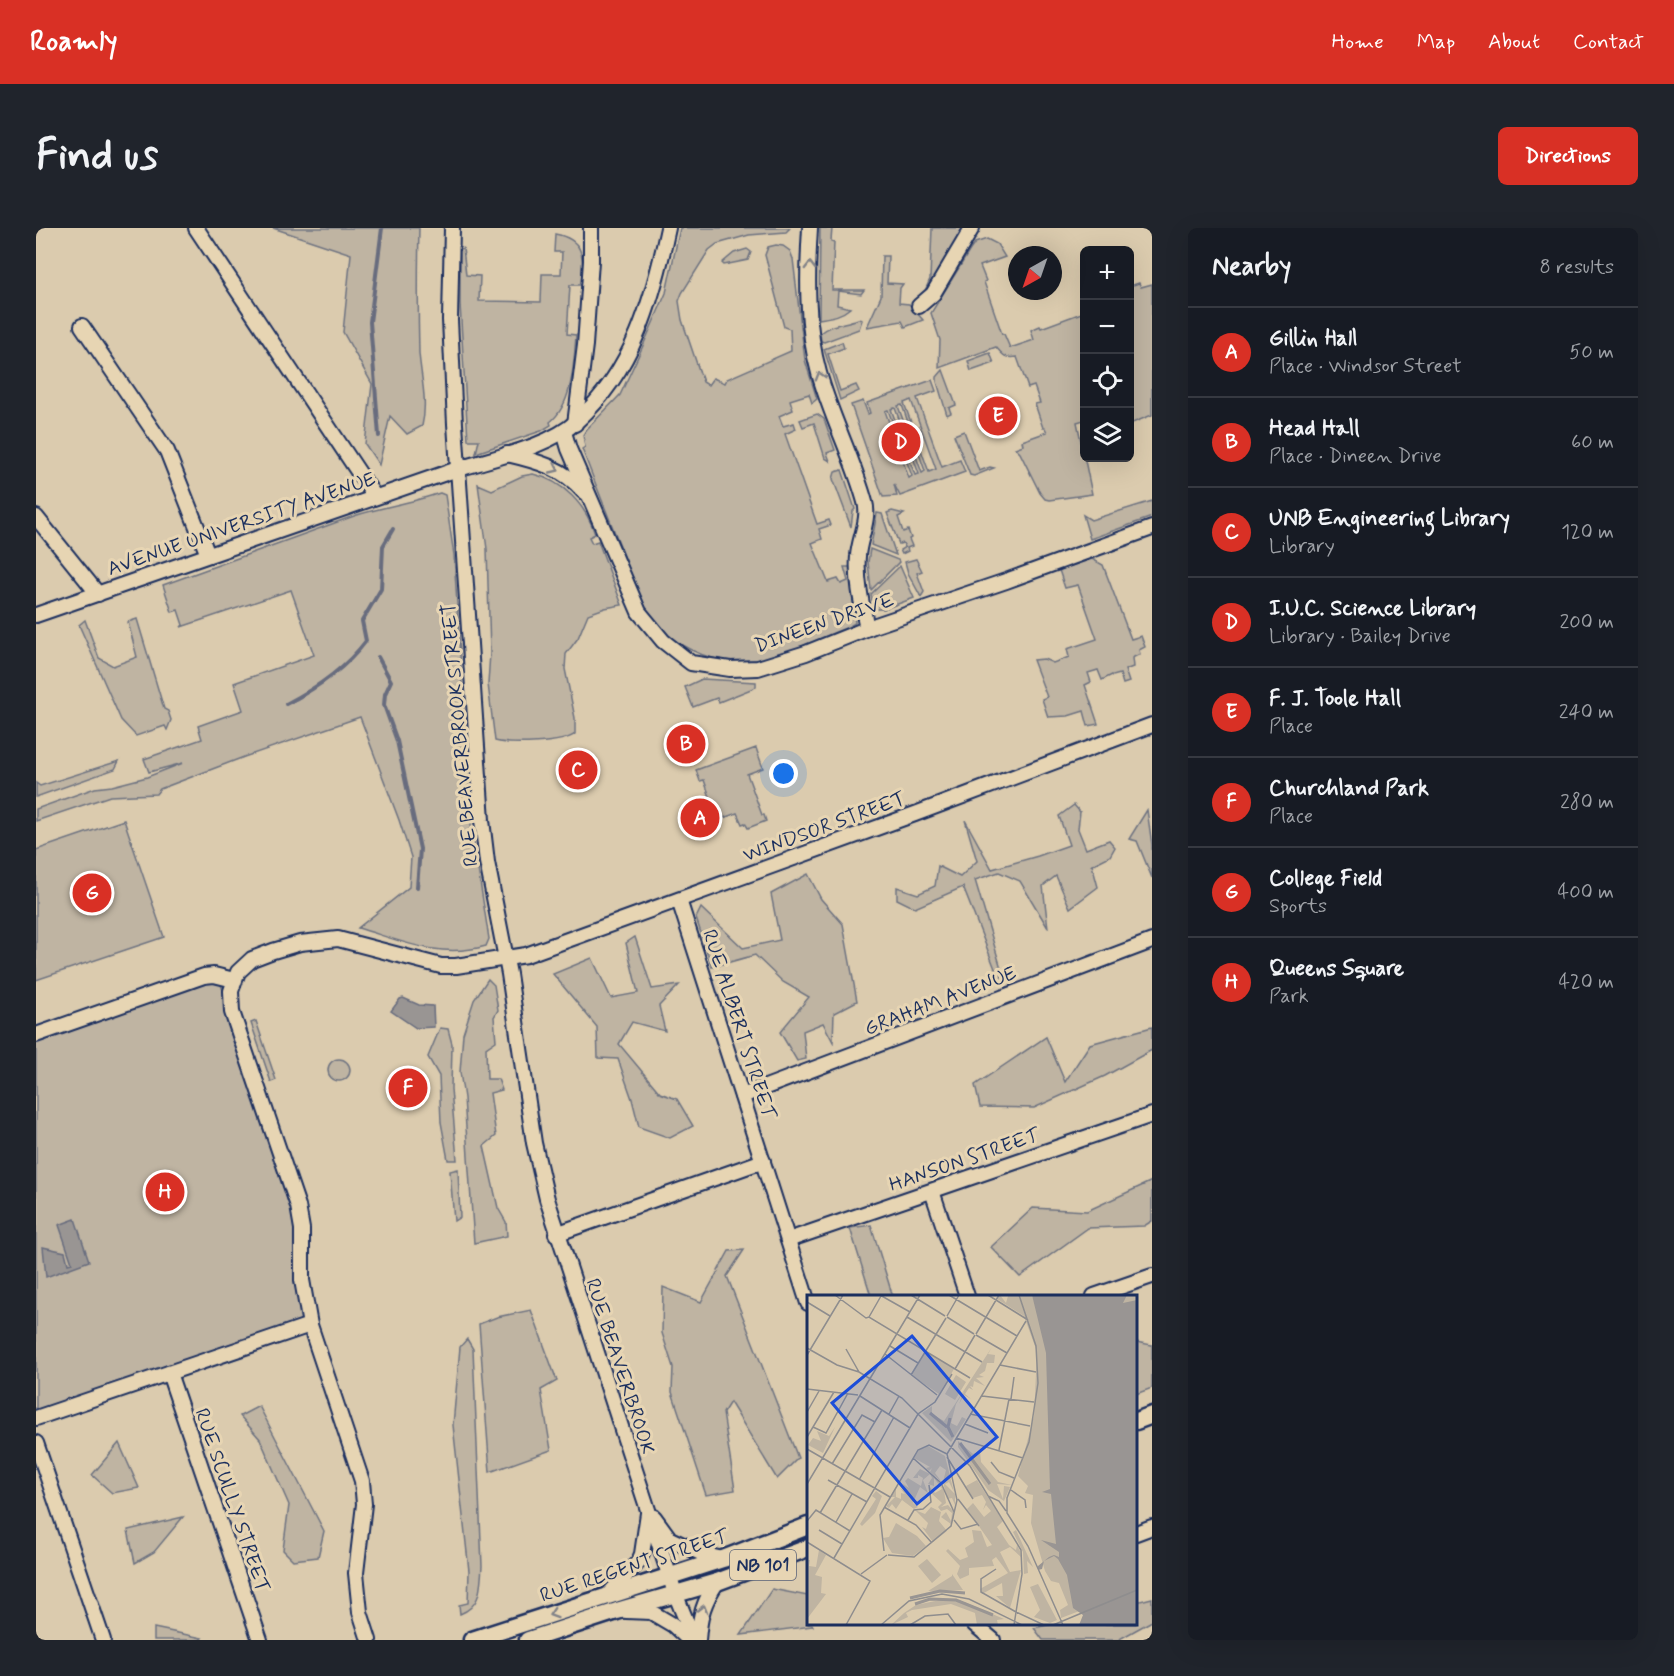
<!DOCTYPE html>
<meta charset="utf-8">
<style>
body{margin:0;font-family:Mynerve,sans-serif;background:#20242c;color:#f1f3f6}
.controls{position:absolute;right:18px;top:18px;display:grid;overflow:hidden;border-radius:9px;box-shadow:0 6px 24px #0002}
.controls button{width:54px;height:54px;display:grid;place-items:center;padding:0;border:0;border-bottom:2px solid #363941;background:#171b24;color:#f1f3f6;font:30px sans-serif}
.compass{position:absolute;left:972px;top:18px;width:54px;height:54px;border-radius:50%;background:#171b24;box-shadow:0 6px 24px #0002;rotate:220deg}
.you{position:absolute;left:748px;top:546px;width:21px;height:21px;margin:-15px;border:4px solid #fff;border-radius:50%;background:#1a73e8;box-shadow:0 0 0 9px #1a73e833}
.badge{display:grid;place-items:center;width:39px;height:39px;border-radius:50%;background:#d93025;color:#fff;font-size:20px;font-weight:700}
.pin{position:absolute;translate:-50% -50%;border:3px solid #fff;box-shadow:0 2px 6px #0006}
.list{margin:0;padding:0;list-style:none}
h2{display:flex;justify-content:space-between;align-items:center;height:78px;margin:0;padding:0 24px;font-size:26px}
h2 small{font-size:20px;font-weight:400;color:#9ea1a6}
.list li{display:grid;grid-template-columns:39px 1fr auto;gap:18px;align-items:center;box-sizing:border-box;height:90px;padding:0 24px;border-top:2px solid #363941}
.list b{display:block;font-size:22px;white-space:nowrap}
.list p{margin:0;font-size:20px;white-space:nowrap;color:#9ea1a6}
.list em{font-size:20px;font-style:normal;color:#9ea1a6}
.icon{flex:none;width:33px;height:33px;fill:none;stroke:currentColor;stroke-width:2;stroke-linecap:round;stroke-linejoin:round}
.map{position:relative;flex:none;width:1116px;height:1412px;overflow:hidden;border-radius:9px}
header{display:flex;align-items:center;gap:36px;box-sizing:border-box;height:84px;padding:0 30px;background:#d93025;color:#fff}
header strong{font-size:28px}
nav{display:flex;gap:33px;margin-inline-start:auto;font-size:21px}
.intro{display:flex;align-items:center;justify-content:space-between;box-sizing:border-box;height:144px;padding:0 36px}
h1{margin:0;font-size:42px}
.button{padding:15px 27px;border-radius:9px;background:#d93025;color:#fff;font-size:21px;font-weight:700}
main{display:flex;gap:36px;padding:0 36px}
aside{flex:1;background:#171b24;border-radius:9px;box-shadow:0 6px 24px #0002}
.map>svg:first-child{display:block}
.green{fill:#bfb4a2;stroke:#6d7280;stroke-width:1.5;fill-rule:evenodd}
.water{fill:#999593;stroke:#676c7e;stroke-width:1.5}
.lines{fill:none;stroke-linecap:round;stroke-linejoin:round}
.stream{stroke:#676c7e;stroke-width:4}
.minor-casing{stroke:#1b2f5e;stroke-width:18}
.major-casing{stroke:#1b2f5e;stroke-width:21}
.minor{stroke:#e7d5b3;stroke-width:14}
.major{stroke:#e7d5b3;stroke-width:16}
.oneway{stroke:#818288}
.labels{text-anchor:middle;stroke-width:6;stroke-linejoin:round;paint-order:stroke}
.shield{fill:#e7d5b3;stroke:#586178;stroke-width:1.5}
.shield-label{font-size:18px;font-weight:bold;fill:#1b2f5e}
.street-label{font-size:20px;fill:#1b2f5e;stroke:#e7d5b3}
.inset-river{fill:none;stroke:#999593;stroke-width:3}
.inset-road{fill:none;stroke:#8e8d8e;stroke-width:1.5}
.view{fill:#1d4ed8;fill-opacity:0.15;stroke:#1d4ed8;stroke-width:3}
.inset-edge{fill:none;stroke:#1b2f5e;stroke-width:3}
</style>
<header>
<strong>Roamly</strong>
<nav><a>Home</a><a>Map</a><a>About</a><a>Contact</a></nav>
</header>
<div class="intro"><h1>Find us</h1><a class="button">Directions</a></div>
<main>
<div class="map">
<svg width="1116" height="1412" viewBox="0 0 1116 1412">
<rect width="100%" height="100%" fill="#dbcbae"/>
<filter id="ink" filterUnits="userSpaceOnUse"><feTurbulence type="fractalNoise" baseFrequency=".0167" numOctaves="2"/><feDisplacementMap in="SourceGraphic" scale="12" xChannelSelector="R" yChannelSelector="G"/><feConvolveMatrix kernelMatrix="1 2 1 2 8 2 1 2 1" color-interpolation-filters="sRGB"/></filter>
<g filter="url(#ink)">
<g class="green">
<path d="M237,0H383C382,42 382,83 383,125C385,150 392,174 386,198L371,206L354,188L343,237L329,216L336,156L307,104L315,26Z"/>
<path d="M644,0H754L750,4L713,7L681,16L673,22L646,65L643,73L646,92L667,154L672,157L677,150L689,155L691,151L755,123L754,101L748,99L729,27L732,19L740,17L747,18L754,23L757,31L769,132L781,171L776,175L773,166L754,172L757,182L743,188L747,198L758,195L760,201L749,206L781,296L793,292L795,297L783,301L786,311L776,315L792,354L802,351L805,356L812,353L808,339H814L819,395L812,399C783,410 753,426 722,432C675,440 628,416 607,374C597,355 591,334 583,315C570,283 558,252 546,221L549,219L547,207L550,202L584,167L606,120L630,65Z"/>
<path d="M784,0H796L795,13L798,14L796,62H828L825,66L802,63L801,77L814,80C805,88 795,89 783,91Z"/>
<polygon points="896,0 929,0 891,65 888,65 894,51"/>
<path d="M519,6C550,12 547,30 546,57H534L531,106L540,107C538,134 537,176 514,194L515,197L505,203L440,225L443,212H432L424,76V21L427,20L430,47L444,48L443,73L505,74L506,46H525L526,24H518Z"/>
<path d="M951,11L961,16L969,29L944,38L950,53L948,54L966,106H968L974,120L998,112L995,102L1004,98L1005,100L1048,84V192L1041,194L1056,266L1013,272L1009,271L1004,265L984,225L979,220L987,217L986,213L1011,204L1009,200H1007L999,176L1004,175L998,158L992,160L981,129C969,131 967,127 960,119L903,140L904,112L895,85L934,22L939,15Z"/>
<polygon points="711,21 715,24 712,32 688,37 686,35 698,25"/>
<polygon points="846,28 852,28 851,55 867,56 864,60 863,75 873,76 887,92 869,99 866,93 831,99 845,68"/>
<polygon points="1103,55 1105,59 1116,56 1116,187 1094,196 1094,58"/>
<path d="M822,91L826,92L823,101L788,114L785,113L784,105C794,96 809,96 822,91Z"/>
<polygon points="806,114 808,120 792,126 804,163 820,157 823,163 804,172 788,121"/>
<polygon points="954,125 958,135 935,143 932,133"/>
<polygon points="907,142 920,177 913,180 915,185 911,187 901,154 901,149"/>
<path d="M896,152L900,163L881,170L906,239L924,232L929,244L864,268L858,256L861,268L847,269L815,177L827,173L832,186L834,185L831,175ZM875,172L900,241L893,244L868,175ZM866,177L889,243L886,245L862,178ZM859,180L883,246L879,247L855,181ZM852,182L876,248L873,250L849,183Z"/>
<polygon points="781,186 788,191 799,222 791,225 794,233 789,230 778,195 767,199 764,192"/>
<polygon points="928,203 943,243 954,239 958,240 938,248 934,247 918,207"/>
<polygon points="806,242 819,281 817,283 815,299 797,251 799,244"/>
<path d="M497,246C527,253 550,277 559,306L553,309L556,315L562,313L586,377L569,380L552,386L542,410L530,426L529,441L539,490V506C527,516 475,517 459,513L452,456L454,425L451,321L442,256L456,262L486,248Z"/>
<path d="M404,265L409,267L418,327L434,590L453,711L450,718C403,731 366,713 322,700L373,659L375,629L363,592L324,489L208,529L124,561L120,566L74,568L0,593V581L59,560L76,558L111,549L147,535L113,544L108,531L166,511L162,498L207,482L198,455L278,427L255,362L145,399L147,397L142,382L136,384L127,357L318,288C346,279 375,275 404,265Z"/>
<polygon points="1116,273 1116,289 1054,311 1047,287 1055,292"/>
<polygon points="856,283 868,286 862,289 867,304 872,302 875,310 873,311 876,318 871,320 872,323 866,326 864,322 869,319 867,315 863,316 851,285"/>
<polygon points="841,285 846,286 860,327 835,317"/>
<polygon points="834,321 862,332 863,334 835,362 832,334"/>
<polygon points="880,331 886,343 881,345 888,364 885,369 872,345 869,334"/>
<polygon points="1056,331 1067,337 1095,411 1105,408 1109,419 1103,422 1104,426 1096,430 1097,439 1089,442 1093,454 1087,456 1084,446 1077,448 1076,447 1066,452 1062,442 1052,445 1055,454 1049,457 1062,496 1052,498 1048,483 1032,488 1012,489 1006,471 1011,469 997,432 1008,431 1017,435 1033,429 1031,421 1061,411 1042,357 1029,360 1023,342"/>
<polygon points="864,338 878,370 848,381 840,381 841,377 836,372 835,366"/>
<polygon points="101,391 128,481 132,483 135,492 131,502 129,498 100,508 85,492 43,397 49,392 63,430 77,438 101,429 92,394"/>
<polygon points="666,451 720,454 720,459 683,474 681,470 657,479 649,459"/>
<polygon points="720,520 727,540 711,546 726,587 728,587 730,593 712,600 709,595 706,596 701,585 682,592 668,552 664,553 660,542"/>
<polygon points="83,533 79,541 0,569 0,555 4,558"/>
<polygon points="1038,577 1044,584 1042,601 1050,621 1073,612 1079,619 1074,628 1056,637 1062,659 1034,680 1020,648 1007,658 1012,700 984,653 963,644 939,652 967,747 963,751 927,659 879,680 861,671 861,659 882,666 899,658 902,638 924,649 941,633 929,592 956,641 1002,628 1033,617 1023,588"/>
<polygon points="1111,582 1116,617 1116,650 1101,613 1093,611"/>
<polygon points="88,592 128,709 0,752 0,622"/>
<polygon points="772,646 785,671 807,696 821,773 798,785 797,814 787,795 767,803 770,831 761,833 744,804 773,769 747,754 719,727 676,739 660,690 665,680 707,720 744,712 735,666"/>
<polygon points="599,709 616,761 643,757 623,778 629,803 596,794 583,816 624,865 641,871 657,898 634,910 603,899 596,871 582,831 562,830 561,799 517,746 556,730 575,770 602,765 590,715"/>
<polygon points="182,748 253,950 274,1097 0,1190 0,807"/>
<polygon points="452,751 458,757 462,782 458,789 460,813 450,820 451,851 462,851 466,862 454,865 460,908 448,918 462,980 470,994 471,1008 438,1015 428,870 424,844 427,806 438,772"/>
<polygon points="220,793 240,852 235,854 215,795"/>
<polygon points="1116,799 1116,822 1069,848 998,880 944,879 939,857 1010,809 1029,854 1054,816"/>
<polygon points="404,800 412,801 416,816 415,861 421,932 412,932 405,894 403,848 392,829"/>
<circle cx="303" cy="842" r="11"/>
<polygon points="422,941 424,989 418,993 414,943"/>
<polygon points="1116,953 1116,993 1108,998 1052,1000 984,1049 955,1019 997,980 1051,983"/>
<polygon points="835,997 856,1066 858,1068 835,1068 814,1000"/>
<polygon points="708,1022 691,1048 762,1230 741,1251 694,1174 687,1185 699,1262 670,1267 636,1164 637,1139 626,1105 627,1059 665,1074 693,1023"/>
<polygon points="495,1082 521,1153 505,1162 515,1222 454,1244 443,1096 461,1089"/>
<path d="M431,1111L437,1121L446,1338C444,1360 446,1377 424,1386L423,1377L432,1375L433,1343L417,1197L424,1119Z"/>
<polygon points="1100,1114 1116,1117 1116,1160 1100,1166"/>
<polygon points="223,1178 288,1303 282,1329 257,1332 247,1322 253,1277 224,1211 204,1188"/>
<polygon points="83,1215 103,1260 76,1265 56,1247"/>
<polygon points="147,1289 118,1324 99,1335 92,1302"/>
<polygon points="736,1361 772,1368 772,1396 776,1396 777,1398 705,1407"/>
<polygon points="1116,1370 1116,1393 1082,1412 1007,1412 998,1400 1016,1396 1100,1396 1100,1374"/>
<polygon points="118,1400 166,1410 164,1412 118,1412"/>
</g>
<g class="water">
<polygon points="367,770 383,777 397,778 398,799 380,800 355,783 364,771"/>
<polygon points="39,991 53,1033 10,1049 7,1019 29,1024 32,1036 36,1035 23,997"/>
</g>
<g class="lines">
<g class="stream">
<polyline points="343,208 334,94 346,0"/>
<polyline points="342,429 355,453 349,466 348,477 361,513 384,621 381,659"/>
<path d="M250,476C281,460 309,441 330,413L326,393L345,361L347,318L357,301"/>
</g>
<g class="minor-casing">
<g id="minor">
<polyline points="160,0 339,269"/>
<polyline points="416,0 414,92 419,196 446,592 451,634 473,746 498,915 511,971 639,1365 658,1412"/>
<path d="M774,0C771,47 770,99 783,145C795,189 817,230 829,274C834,291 823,311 822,328C820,352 826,377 831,400"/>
<polyline points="883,78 897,66 936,0"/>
<polyline points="46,98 131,223 172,327"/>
<polyline points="539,196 549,117 555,33 555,0"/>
<polyline points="528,204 533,221 603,384 627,413 655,435 694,441 722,440 770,425 840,397 970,353 1116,300"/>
<path d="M471,226C501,233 528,240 548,264"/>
<polyline points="0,289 62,366"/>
<path d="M0,387C136,340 272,293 407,246C448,231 510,222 541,193C597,143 617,71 632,0"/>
<polyline points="643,672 772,1075"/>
<polyline points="0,807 168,748 178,747 198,752"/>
<polyline points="706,868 1116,713"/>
<polyline points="896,963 931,1068"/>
<polyline points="520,1006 727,933"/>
<polyline points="752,1012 1116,887"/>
<polyline points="1058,1068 1116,1048"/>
<polyline points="133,1145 224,1412"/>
<polyline points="0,1190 274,1097"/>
<polyline points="0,1215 67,1412"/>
<polyline points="618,1289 634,1311 669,1327 687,1331"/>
<polyline points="1100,1305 1116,1299"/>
<polyline points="572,1367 603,1333 606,1326 612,1285"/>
<polyline points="590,1383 615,1384 637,1397 653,1412"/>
<polyline points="938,1396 957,1412"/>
<polyline points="333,1412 324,1384 320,1345 328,1276 326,1253 274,1097 266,1052 266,1001 262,978 196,784 195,763 202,744 216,731 237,723 264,715 302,711 405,738 420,738 490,727 879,586 1116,497"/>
<path d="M662,1412C664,1387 667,1375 681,1354"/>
</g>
</g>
<g class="major-casing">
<g id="major">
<polyline points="1100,1193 1116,1187"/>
<polyline points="436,1412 687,1331 772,1298"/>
<polyline points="492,1412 581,1383 681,1354 772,1320"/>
</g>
</g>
<use href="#minor" class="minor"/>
<use href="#major" class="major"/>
</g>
<defs><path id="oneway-chevron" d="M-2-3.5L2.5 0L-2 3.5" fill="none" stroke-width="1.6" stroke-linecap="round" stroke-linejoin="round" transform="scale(1.5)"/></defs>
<g class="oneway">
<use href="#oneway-chevron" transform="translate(774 38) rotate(-90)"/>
<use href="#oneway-chevron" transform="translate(784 148) rotate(-107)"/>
<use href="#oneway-chevron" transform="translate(519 241) rotate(25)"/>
<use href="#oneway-chevron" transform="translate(667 1381) rotate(-74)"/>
<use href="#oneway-chevron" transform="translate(517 1386) rotate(162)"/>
</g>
</g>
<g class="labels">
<rect class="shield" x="694" y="1322" width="66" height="30" rx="4.5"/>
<g class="shield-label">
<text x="727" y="1343">NB 101</text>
</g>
<g class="street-label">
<text transform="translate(205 295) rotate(-19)" y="7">AVENUE UNIVERSITY AVENUE</text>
<text transform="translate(788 394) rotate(-19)" y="7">DINEEN DRIVE</text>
<text transform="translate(423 507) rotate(-95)" y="7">RUE BEAVERBROOK STREET</text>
<text transform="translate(788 598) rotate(-20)" y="7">WINDSOR STREET</text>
<text transform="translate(904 772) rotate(-21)" y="7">GRAHAM AVENUE</text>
<text transform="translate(704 796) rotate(72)" y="7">RUE ALBERT STREET</text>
<text transform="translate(928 931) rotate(-19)" y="7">HANSON STREET</text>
<text transform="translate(585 1138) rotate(72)" y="7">RUE BEAVERBROOK</text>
<text transform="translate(197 1272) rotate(71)" y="7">RUE SCULLY STREET</text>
<text transform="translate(598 1337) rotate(-18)" y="7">RUE REGENT STREET</text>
</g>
</g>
<g transform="translate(771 1067)">
<rect width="330" height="330" fill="#dbcbae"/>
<path d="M193,0L199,8L201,1L195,0H225L232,21L313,0H330V294L254,323L253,315L261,310L252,288L244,286L238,276L224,228L226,200L218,198L221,191L211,181L227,121L230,57L217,21L190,4ZM185,52L181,59L188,60L187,68H180L178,76L172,80L177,82L169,83L178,91L167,86L166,92L163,91L166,95L162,93L158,99L164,104L157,100L152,109L157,96L149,109L144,128L150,131L155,122L159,124L144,147L115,118L125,111V119L137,126ZM119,56L147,74L132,99L104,80ZM149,80L159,87L148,105L138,99ZM28,132L16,158L1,150L6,143L14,146L10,136L22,141ZM151,146L166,159L173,156L174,167L191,187L205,190L190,189L196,204L197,191L203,192L197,206L181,195L151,152ZM121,151L138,161L147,197L142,187L138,189L148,199V210L145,203L140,204L136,187L139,175L133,171L128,178L134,186L123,177L125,173L122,176L119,173L123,172L107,163L112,155ZM113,174L127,181L133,189L137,196L139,208L134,212L141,210L147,217V223L144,229L134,222L139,217L144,226L145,218L140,214L134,216L131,212L135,208L123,197L122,191L128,198L135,194L127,183V191L121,189L125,183L123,179L116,185L121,198L113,192L106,208L111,212L107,214L95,205L89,214L85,209L82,213L79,211L88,202H84L89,194V202L94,204V198L98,199L93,193L98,196L96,189L102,193L98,186L101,183L114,191L116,183L111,180V183H106ZM170,185L196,226L190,232L202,250L209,255L210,250L213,256L214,262L203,252L193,257L203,277L214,275L203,313L189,301H196L195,288L175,299L173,294L201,278L189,262L185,265L187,271L162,273V280L153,284L150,279L153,271L139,256L141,254L153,265L161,262L158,253L167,247L165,235L174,236L180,252L185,250L160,214L166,208L177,222L184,216L179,210L176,215L179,207L175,200L166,203L159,191ZM69,196L75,201L68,218L55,231L53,229L69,204L65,201ZM124,212L134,217L132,226L140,236L126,247L115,232L119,234L121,228L108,215L118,219ZM89,228L110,241L119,251L106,261L85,258L76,243L82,242ZM209,235L226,272L220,266L221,278L217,279L216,257L206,237ZM12,255L19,260L8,280L15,282L14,298L19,299L0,324V265H3L2,271L9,272ZM120,264L134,280L125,288L111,271ZM145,279L156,295L121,296L145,281ZM231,289L250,325L243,328L227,322L233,315L223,292ZM138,304L157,307L197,324L190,325L191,330H170L168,318L144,309L105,315L99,318L101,322L84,330L97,318L109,310Z" fill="#bfb4a2"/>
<path d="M225,0H320L316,8L330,5V330H272L276,320L266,313L260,280L251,264L247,261L237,266L235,274L231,275V271L242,262L247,260L252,262V257L234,245L249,249L244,199L235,197L243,194L239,58Z" fill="#999593"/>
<path class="inset-river" d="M123,118L140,132M143,123L141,132L146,142M153,148L183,189M103,303L133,296L158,298M108,309L123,304L149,305L186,320"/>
<path class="inset-road" d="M28,0L59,23L62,22L163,83M73,0L103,17M104,0L138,21M142,0L210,41M181,0L221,25M212,0L229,51L231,88L222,147L200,203V218L221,251L256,330M0,7L23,21M140,21L152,0M62,22L74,1M100,22L175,67M140,22L167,39M169,39L192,0M169,40L200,58M83,51L111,68M0,53L30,70L52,77L95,103L163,171L214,255L215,279L207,330M39,54L52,77M78,59L130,100M0,60L36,0M193,70L229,77M148,74L168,40M104,80L139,23M0,94L51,100M53,101L103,133M175,101L227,107M204,104L207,82M0,117L12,96M82,119L92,101M163,119L223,131M158,129L181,138M6,132L19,138L41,98M0,142L27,97M149,143L216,163M0,154L83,202M192,155L202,104M140,162L166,204M106,163L134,188L147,217M184,167L192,177L207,183M25,169L55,120L68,127M21,185L60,207M52,185L87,122M0,189L113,0M204,195L218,205L219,213M181,201L192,206L199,216M151,204L172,231M77,212L109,230L125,248M13,218L75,115M101,225L107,215L116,214L124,207L122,190M147,225L154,234L171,229M0,226L9,215L43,236M29,227L45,199M12,235L35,249M0,247L63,286L39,330M77,256L73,220L111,155L122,150L140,159M81,260L107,262L144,231L150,205L140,159L219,26M27,263L111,119L128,107L145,79M189,274L174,284V297L209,317M54,279L80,260M209,317L237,330M74,330L102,306L135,299L162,304L215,330M103,330L118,321L141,319L149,330M246,330L330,295"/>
<path class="view" d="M105,41L190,142L110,209L25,108Z"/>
<rect width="330" height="330" class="inset-edge"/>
</g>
</svg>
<div class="controls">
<button>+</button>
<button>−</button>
<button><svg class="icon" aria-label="locate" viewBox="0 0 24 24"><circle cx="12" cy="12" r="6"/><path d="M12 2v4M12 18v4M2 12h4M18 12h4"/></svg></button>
<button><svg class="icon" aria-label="layers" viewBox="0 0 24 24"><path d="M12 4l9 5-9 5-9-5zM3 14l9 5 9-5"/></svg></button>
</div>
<svg class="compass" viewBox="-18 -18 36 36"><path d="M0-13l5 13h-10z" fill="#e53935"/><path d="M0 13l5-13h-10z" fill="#9ea1a6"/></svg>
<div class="you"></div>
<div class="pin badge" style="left:664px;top:590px">A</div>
<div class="pin badge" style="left:650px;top:516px">B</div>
<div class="pin badge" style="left:542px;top:542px">C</div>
<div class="pin badge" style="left:865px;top:214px">D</div>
<div class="pin badge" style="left:962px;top:188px">E</div>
<div class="pin badge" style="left:372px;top:860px">F</div>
<div class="pin badge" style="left:56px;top:665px">G</div>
<div class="pin badge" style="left:129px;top:964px">H</div>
</div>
<aside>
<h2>Nearby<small>8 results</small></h2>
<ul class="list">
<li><span class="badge">A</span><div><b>Gillin Hall</b><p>Place · Windsor Street</p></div><em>50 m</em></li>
<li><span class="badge">B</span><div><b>Head Hall</b><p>Place · Dineen Drive</p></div><em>60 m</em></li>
<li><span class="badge">C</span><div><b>UNB Engineering Library</b><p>Library</p></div><em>120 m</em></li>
<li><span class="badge">D</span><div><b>I.U.C. Science Library</b><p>Library · Bailey Drive</p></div><em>200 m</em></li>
<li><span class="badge">E</span><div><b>F. J. Toole Hall</b><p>Place</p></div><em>240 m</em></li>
<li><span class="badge">F</span><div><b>Churchland Park</b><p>Place</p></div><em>280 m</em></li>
<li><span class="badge">G</span><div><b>College Field</b><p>Sports</p></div><em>400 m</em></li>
<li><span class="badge">H</span><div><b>Queens Square</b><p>Park</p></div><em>420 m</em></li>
</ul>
</aside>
</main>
